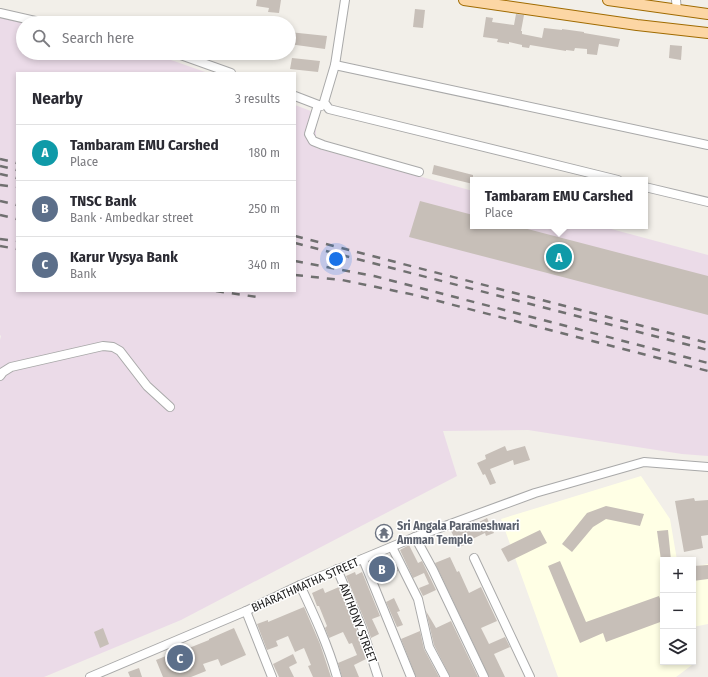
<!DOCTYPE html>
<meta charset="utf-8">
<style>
body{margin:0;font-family:"Fira Sans Condensed",sans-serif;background:#f7f7f7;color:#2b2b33}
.controls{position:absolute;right:12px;bottom:12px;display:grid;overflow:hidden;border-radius:0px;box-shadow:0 2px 6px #0003}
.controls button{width:36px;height:36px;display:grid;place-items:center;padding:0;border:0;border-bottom:1px solid #e1e1e2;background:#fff;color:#2b2b33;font:20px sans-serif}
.you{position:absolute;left:336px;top:259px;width:14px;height:14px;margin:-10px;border:3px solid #fff;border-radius:50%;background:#1a73e8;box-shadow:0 0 0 6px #1a73e833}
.badge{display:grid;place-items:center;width:26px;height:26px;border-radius:50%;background:#d40000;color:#fff;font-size:13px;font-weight:700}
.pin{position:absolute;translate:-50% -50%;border:2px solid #fff;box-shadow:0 1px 4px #0006}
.popup{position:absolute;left:470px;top:177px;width:178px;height:52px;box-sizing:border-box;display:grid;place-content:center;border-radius:0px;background:#fff;filter:drop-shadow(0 1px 3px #0005);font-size:13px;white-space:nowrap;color:#7c7c81}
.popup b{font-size:15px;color:#2b2b33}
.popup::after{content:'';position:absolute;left:50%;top:100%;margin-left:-8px;border:8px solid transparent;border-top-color:#fff}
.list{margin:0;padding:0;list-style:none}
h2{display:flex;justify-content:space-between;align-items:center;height:52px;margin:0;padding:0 16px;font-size:17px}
h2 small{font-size:13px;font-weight:400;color:#7c7c81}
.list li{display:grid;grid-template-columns:26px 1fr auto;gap:12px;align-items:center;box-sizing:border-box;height:56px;padding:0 16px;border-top:1px solid #e1e1e2}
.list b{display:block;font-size:15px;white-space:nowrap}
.list p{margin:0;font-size:13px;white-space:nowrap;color:#7c7c81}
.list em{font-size:13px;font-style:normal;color:#7c7c81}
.icon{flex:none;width:22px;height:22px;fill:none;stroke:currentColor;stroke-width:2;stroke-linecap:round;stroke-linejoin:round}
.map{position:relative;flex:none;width:708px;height:677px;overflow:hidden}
.search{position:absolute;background:#fff;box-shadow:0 2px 6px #0003;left:16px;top:16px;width:280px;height:44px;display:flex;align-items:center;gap:10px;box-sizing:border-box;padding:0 14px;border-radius:22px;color:#7c7c81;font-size:15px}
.panel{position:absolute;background:#fff;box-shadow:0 2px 6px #0003;left:16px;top:72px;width:280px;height:220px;border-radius:0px}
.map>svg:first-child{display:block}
.industrial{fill:#ebdbe8}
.education{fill:#ffffe5}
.building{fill:#c7bfb8}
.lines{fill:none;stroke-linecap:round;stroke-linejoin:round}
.minor-casing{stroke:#a9a9a9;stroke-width:10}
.major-casing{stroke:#a06b00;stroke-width:12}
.minor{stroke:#fff;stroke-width:8}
.major{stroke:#fcd6a4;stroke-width:10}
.rail{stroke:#707070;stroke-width:2.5;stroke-dasharray:8 8;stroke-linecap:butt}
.labels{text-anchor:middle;stroke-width:3;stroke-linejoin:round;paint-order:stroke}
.worship-label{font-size:12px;font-weight:bold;fill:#5b616d;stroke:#fff;text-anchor:start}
.street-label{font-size:12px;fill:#222;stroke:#fff}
</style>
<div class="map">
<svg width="708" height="677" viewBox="0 0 708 677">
<rect width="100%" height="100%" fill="#f2efe9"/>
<polygon class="industrial" points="0,10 45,23 23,23 23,53 151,53 208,73 17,73 17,291 295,291 295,105 316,113 316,148 473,191 473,226 600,226 708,255 708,456 682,454 528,430 443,431 457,476 181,620 44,677 0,677 0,340 1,336 0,335"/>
<g class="education">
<polygon points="641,476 670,519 677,560 663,560 663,662 692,662 692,665 676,677 558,677 501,519"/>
<polygon points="708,564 708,624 693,627 693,567"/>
</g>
<g class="building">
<polygon points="257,0 281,0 279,13 268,12 269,8 256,6"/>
<polygon points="415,9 425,10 423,28 413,27"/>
<polygon points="516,14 524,15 521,31 522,31 522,34 542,38 544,28 562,30 562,29 584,32 584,33 620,39 618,47 599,44 597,55 587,54 587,49 575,48 574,51 566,50 566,51 530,45 529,48 522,47 522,45 509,42 509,44 497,42 498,39 483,37 486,17 493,18 492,22 514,25"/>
<polygon points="289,32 327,36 325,49 289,44"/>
<polygon points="670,45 682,46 681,60 669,58"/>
<polygon points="292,58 320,61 318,72 290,69"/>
<polygon points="434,165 473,175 473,184 432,174"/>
<polygon points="420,201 473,215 473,226 516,226 708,276 708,315 409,237"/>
<polygon points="505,446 507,451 525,446 530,460 514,465 513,460 490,469 496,483 490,485 485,474 483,475 477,463 486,459 485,455"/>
<polygon points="694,498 695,501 708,500 708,535 701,536 703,548 684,552 675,501"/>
<polygon points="606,506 644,514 640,526 606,519 593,527 572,552 562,544 587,513"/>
<polygon points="487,518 494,533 486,536 485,533 466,542 467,544 459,547 451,531 459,527 460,528 474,521 475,524"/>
<polygon points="387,525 392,535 382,540 377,530"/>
<polygon points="540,530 547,543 508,562 501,549"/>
<polygon points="668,530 671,560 661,560 657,531"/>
<polygon points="409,545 418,563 422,561 436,590 423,596 419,588 429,584 424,573 413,578 400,550"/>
<polygon points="391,557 398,571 387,575 381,560"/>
<polygon points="450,557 457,572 459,571 469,593 481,587 497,621 481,628 489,644 505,637 510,647 494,654 505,677 489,677 435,563"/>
<polygon points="560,561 586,622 659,596 663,607 663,621 606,642 603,633 580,643 548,566"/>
<polygon points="708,565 708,579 693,581 693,566"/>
<polygon points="355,572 356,575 362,572 380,616 372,619 379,634 371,638 367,626 346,576"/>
<polygon points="339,587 357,630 366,659 354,665 359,677 342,677 338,663 357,655 352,643 349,644 343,632 329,638 325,628 327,626 319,606 317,606 312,593 323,588 325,593"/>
<polygon points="394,598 400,611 397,612 403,625 397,627 386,602"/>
<polygon points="304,607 320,644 331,677 313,677 308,666 311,665 304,648 295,652 288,636 276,641 278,646 267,650 257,624 268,620 268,622"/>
<polygon points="426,611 436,628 451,621 478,677 450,677 434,645"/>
<polygon points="103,628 109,644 100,648 94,632"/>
<polygon points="234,628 246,655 221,666 218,659 203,664 206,671 191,677 163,677 156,660 171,654 172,657 190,650 189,648 209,640 209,639"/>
<polygon points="420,631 424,649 439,677 416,677 401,639"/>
<polygon points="293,654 297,663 289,667 294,677 279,677 273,664"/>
<polygon points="139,668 142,677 130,677 128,672"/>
</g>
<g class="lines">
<g class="minor-casing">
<g id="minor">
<polyline points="345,0 335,65 324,102 329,109 618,180"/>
<polyline points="676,0 677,10"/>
<polyline points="0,13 44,23"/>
<polyline points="175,53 231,73"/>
<polyline points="335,65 708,145"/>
<polyline points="295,96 321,106"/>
<polyline points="318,105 309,134 313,141 323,145 419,172"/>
<polyline points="645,187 708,202"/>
<polyline points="0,376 3,372 11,367 103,346 113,347 120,351 147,386 170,407"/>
<polyline points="415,537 433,570 484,677"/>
<polyline points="392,547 418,599 429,647 445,677"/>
<polyline points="474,558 530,677"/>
<polyline points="363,559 411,677"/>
<polyline points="337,569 362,628 378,677"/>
<path d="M300,585C314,615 328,645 337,677"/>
<polyline points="246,611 272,677"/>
<polyline points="90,677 246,611 300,585 415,537 535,493 644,462 708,467"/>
</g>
</g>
<g class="major-casing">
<g id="major">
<polyline points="464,0 637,25 708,33"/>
<polyline points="608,0 708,14"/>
</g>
</g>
<use href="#minor" class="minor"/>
<use href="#major" class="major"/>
<g class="rail">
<polyline points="0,159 17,163"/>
<polyline points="0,166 17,170"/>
<polyline points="0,174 17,178"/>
<polyline points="0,185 17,187"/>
<polyline points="0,201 17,205"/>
<polyline points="0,215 17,219"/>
<polyline points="295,236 708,343"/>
<polyline points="0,239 17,241"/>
<polyline points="295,243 708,350"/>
<polyline points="0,246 17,249"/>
<polyline points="295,261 374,276 708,363"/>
<polyline points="295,275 342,280 415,295 708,371"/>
<polyline points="216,291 257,297"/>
</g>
</g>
<defs>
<g id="temple-ring" transform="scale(0.9)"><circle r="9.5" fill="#fff" stroke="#6b7280" stroke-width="1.5"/><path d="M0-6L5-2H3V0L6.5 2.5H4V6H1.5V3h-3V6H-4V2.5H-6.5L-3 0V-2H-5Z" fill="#6b7280"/></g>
</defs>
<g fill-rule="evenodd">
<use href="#temple-ring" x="384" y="533"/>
</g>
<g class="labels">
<g class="worship-label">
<text x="397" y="530">Sri Angala Parameshwari<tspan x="397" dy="14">Amman Temple</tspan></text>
</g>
<g class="street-label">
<text transform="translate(305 585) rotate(-24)" y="4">BHARATHMATHA STREET</text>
<text transform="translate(358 623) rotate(69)" y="4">ANTHONY STREET</text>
</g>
</g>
</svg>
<div class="controls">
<button>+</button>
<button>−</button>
<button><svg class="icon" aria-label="layers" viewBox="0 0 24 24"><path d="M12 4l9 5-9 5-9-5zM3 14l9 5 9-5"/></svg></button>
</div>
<div class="you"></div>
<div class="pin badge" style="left:559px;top:257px;background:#0f9aa8">A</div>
<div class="popup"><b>Tambaram EMU Carshed</b>Place</div>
<div class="pin badge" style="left:382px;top:569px;background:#5c6f8a">B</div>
<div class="pin badge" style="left:180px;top:658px;background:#5c6f8a">C</div>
<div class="search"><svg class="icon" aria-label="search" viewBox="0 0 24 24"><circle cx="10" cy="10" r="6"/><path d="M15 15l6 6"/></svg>Search here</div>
<section class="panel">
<h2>Nearby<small>3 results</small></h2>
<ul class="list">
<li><span class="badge" style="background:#0f9aa8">A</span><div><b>Tambaram EMU Carshed</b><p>Place</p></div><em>180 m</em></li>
<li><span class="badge" style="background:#5c6f8a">B</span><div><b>TNSC Bank</b><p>Bank · Ambedkar street</p></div><em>250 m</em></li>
<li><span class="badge" style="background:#5c6f8a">C</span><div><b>Karur Vysya Bank</b><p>Bank</p></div><em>340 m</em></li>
</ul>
</section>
</div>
